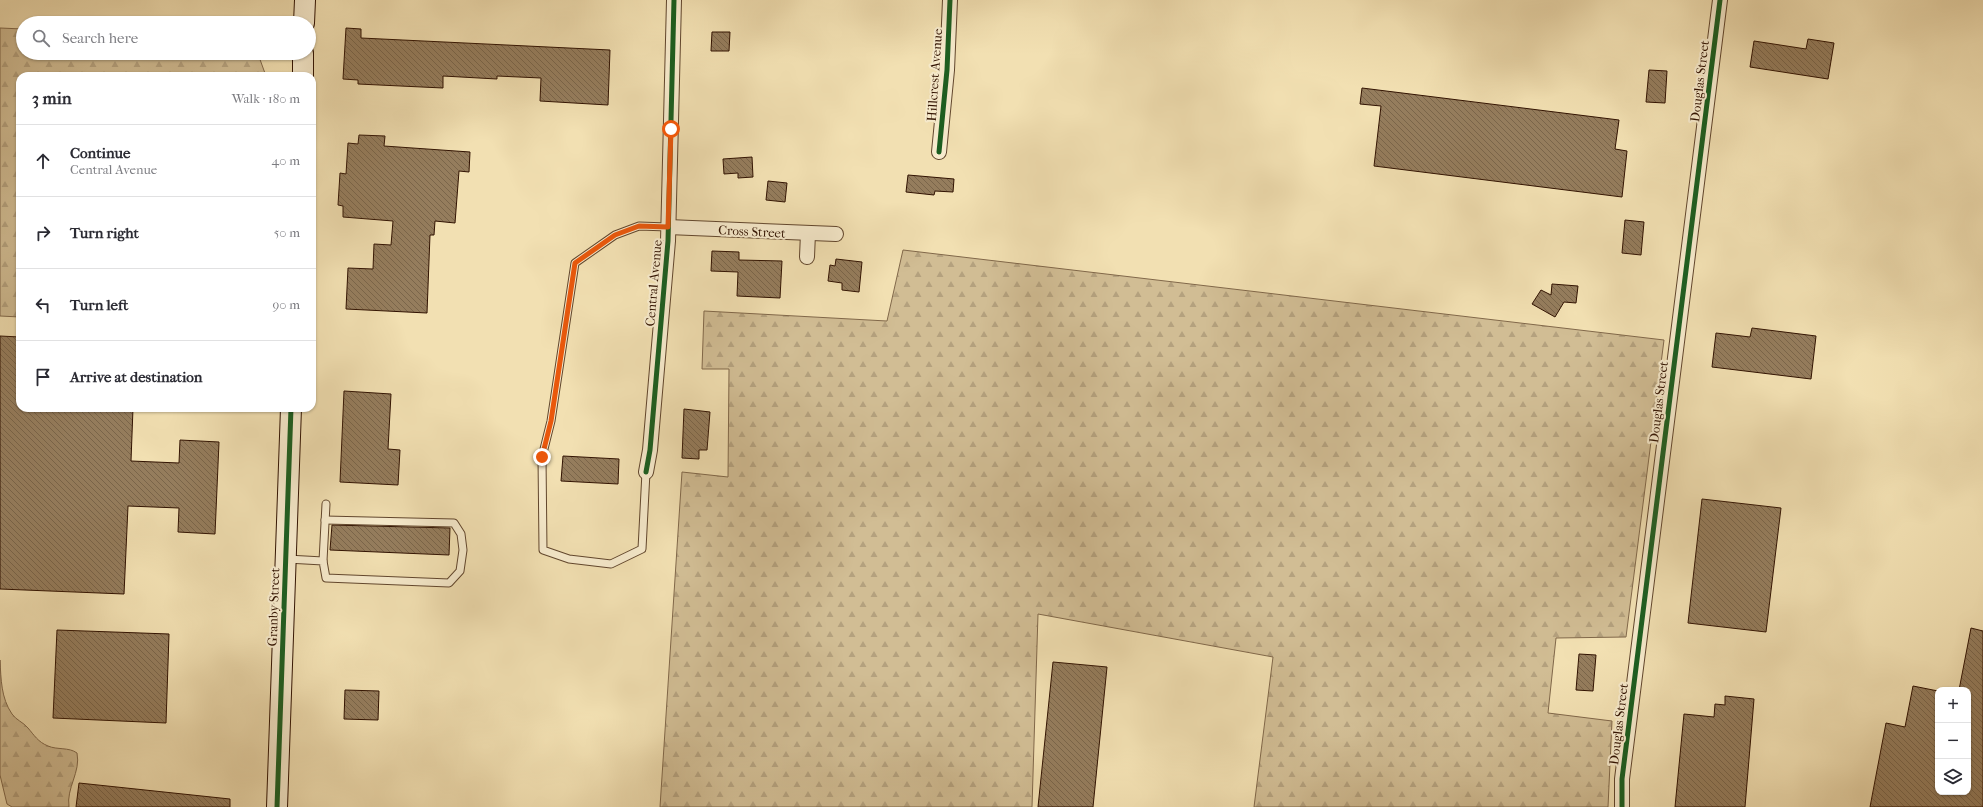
<!DOCTYPE html>
<meta charset="utf-8">
<style>
body{margin:0;font-family:"IM FELL French Canon",serif;background:#f7f7f7;color:#2b2b33}
.controls{position:absolute;right:12px;bottom:12px;display:grid;overflow:hidden;border-radius:8px;box-shadow:0 1px 3px #0004}
.controls button{width:36px;height:36px;display:grid;place-items:center;padding:0;border:0;border-bottom:1px solid #e1e1e2;background:#fff;color:#2b2b33;font:20px sans-serif}
.stop{position:absolute;width:12px;height:12px;margin:-9px;border:3px solid #ea580c;border-radius:50%;background:#fff}
.stop.end{background:#ea580c;border-color:#fff;box-shadow:0 1px 4px #0008}
.list{margin:0;padding:0;list-style:none}
h2{display:flex;justify-content:space-between;align-items:center;height:52px;margin:0;padding:0 16px;font-size:17px}
h2 small{font-size:13px;font-weight:400;color:#7c7c81}
.list li{display:grid;grid-template-columns:26px 1fr auto;gap:12px;align-items:center;box-sizing:border-box;height:72px;padding:0 16px;border-top:1px solid #e1e1e2}
.list b{display:block;font-size:15px;white-space:nowrap}
.list p{margin:0;font-size:13px;white-space:nowrap;color:#7c7c81}
.list em{font-size:13px;font-style:normal;color:#7c7c81}
.icon{flex:none;width:22px;height:22px;fill:none;stroke:currentColor;stroke-width:2;stroke-linecap:round;stroke-linejoin:round}
.map{position:relative;flex:none;width:1983px;height:807px;overflow:hidden}
.search{position:absolute;background:#fff;box-shadow:0 1px 3px #0004;left:16px;top:16px;width:300px;height:44px;display:flex;align-items:center;gap:10px;box-sizing:border-box;padding:0 14px;border-radius:22px;color:#7c7c81;font-size:15px}
.panel{position:absolute;background:#fff;box-shadow:0 1px 3px #0004;left:16px;top:72px;width:300px;height:340px;border-radius:12px}
.map>svg:first-child{display:block}
.forest{fill:url(#forest-firs);stroke:#81684a}
.building{fill:url(#building-back-hatch);stroke:#311201}
.lines{fill:none;stroke-linecap:round;stroke-linejoin:round}
.lane-casing{stroke:#61462d;stroke-width:9}
.street-casing{stroke:#61462d;stroke-width:16}
.secondary-casing{stroke:#311201;stroke-width:22}
.lane{stroke:#f7ebcd;stroke-width:7}
.street{stroke:#f7ebcd;stroke-width:14}
.secondary{stroke:#f7ebcd;stroke-width:20}
.cycleway-casing{stroke:#f7ebcd;stroke-width:8}
.cycleway{stroke:#1b5e20;stroke-width:5}
.route{stroke:#ea580c;stroke-width:5}
.labels{text-anchor:middle;stroke-width:4;stroke-linejoin:round;paint-order:stroke}
.street-label{font-size:13px;fill:#311201;stroke:#f7ebcd}
</style>
<div class="map">
<svg width="1983" height="807" viewBox="0 0 1983 807">
<defs>
<pattern id="forest-firs" width="22" height="20" patternUnits="userSpaceOnUse"><rect width="22" height="20" fill="#d1bd94"/><path d="M5 1l3.5 6h-7zM16 11l3.5 6h-7z" fill="#b4a17e"/></pattern>
<pattern id="building-back-hatch" width="6" height="6" patternUnits="userSpaceOnUse"><rect width="6" height="6" fill="#957d5d"/><path d="M-1 5l2 2M0 0l6 6M5-1l2 2" fill="none" stroke="#7a654a"/></pattern>
</defs>
<rect width="100%" height="100%" fill="#f2e0b2"/>
<filter id="stains"><feTurbulence type="fractalNoise" baseFrequency=".005" numOctaves="4"/><feColorMatrix values="0 0 0 0 .2 0 0 0 0 .09 0 0 0 0 .02 0 0 0 .5 -.17"/></filter>
<radialGradient id="worn" r=".72"><stop offset=".6" stop-color="#630" stop-opacity="0"/><stop offset="1" stop-color="#630" stop-opacity=".3"/></radialGradient>
<g class="forest">
<polygon points="0,28 23,29 23,53 256,53 258,54 266,76 20,76 20,317 0,316"/>
<polygon points="903,250 1664,340 1626,637 1556,638 1548,713 1612,721 1608,807 1254,807 1273,657 1038,614 1032,807 660,807 682,472 728,477 729,369 702,369 704,311 887,321"/>
<path d="M0,660C1,679 1,698 12,714C16,720 23,722 28,728C34,735 38,742 48,746C57,750 69,747 77,753C81,772 66,788 69,807H12L7,804L0,775Z"/>
</g>
<g class="building">
<polygon points="346,28 361,29 361,38 610,50 608,105 540,101 541,78 497,76 497,79 443,76 443,88 358,84 358,80 343,79"/>
<polygon points="712,32 730,32 729,51 711,51"/>
<polygon points="1808,39 1834,43 1828,79 1750,67 1754,41 1806,49"/>
<polygon points="1649,70 1667,71 1665,103 1646,102"/>
<polygon points="1362,88 1619,120 1615,149 1627,151 1622,197 1374,166 1381,106 1360,104"/>
<polygon points="359,135 385,136 384,146 470,152 469,172 459,171 455,223 435,221 434,235 430,235 427,313 346,309 348,268 373,269 374,244 391,245 393,221 343,217 343,206 338,205 340,173 346,174 348,143 358,144"/>
<polygon points="752,157 753,177 738,178 738,173 724,174 723,159"/>
<polygon points="908,175 954,179 953,192 935,191 934,195 906,192"/>
<polygon points="768,181 787,183 785,202 766,200"/>
<polygon points="1625,220 1644,222 1641,255 1622,253"/>
<polygon points="712,251 739,252 739,260 782,261 780,298 737,296 738,272 711,271"/>
<polygon points="836,259 862,262 859,292 842,290 842,283 828,281 830,265 835,266"/>
<polygon points="1552,284 1578,286 1576,303 1564,302 1555,317 1532,304 1541,290 1551,295"/>
<polygon points="1752,328 1816,336 1811,379 1712,367 1716,333 1750,337"/>
<polygon points="0,336 20,337 20,408 133,408 131,461 179,463 180,440 219,442 215,534 178,532 179,508 128,506 124,594 0,589"/>
<polygon points="344,391 391,394 388,449 400,450 398,485 340,482"/>
<polygon points="684,409 710,412 707,450 699,450 699,459 682,458"/>
<polygon points="563,456 619,459 618,484 561,481"/>
<polygon points="1702,499 1781,508 1766,632 1688,623"/>
<polygon points="332,525 450,528 449,555 330,550"/>
<polygon points="1971,628 1983,631 1983,807 1870,807 1886,723 1905,727 1913,686 1938,691 1938,792 1968,792 1968,690 1959,690"/>
<polygon points="57,630 169,634 166,723 53,718"/>
<polygon points="1579,654 1596,655 1593,691 1576,690"/>
<polygon points="1053,662 1107,667 1093,807 1038,807"/>
<polygon points="345,690 379,691 378,720 344,719"/>
<polygon points="1725,696 1754,699 1745,807 1675,807 1684,714 1714,717 1715,704 1725,705"/>
<polygon points="79,783 230,799 230,807 76,807"/>
</g>
<g class="lines">
<g class="lane-casing">
<g id="lane">
<polyline points="646,472 642,549 611,564 569,559 543,550 542,457 551,421 575,263 615,235 639,226 668,227"/>
<polyline points="287,559 323,561 326,578 449,583 460,571 463,550 461,534 454,523 325,520"/>
<polyline points="323,561 326,504"/>
</g>
</g>
<g class="street-casing">
<g id="street">
<polyline points="939,152 947,70 950,0"/>
<polyline points="668,227 836,234"/>
<polyline points="807,257 808,233"/>
<polyline points="646,472 650,450 668,241 674,0"/>
<polyline points="1622,807 1622,779 1720,0"/>
</g>
</g>
<g class="secondary-casing">
<g id="secondary">
<polyline points="304,23 305,0"/>
<polyline points="303,76 303,53"/>
<polyline points="277,807 291,408"/>
</g>
</g>
<use href="#lane" class="lane"/>
<use href="#street" class="street"/>
<use href="#secondary" class="secondary"/>
<g class="cycleway-casing">
<g id="cycleway">
<polyline points="939,152 947,70 950,0"/>
<polyline points="646,472 650,450 668,241 674,0"/>
<polyline points="277,807 291,408"/>
<polyline points="1622,807 1622,779 1720,0"/>
</g>
</g>
<use href="#cycleway" class="cycleway"/>
</g>
<g class="lines">
<polyline class="route" points="542,457 551,421 575,263 615,235 639,226 668,227 671,129"/>
</g>
<g class="labels">
<g class="street-label">
<text transform="translate(934 75) rotate(-86)" y="5">Hillcrest Avenue</text>
<text transform="translate(1699 81) rotate(-83)" y="5">Douglas Street</text>
<text transform="translate(752 231) rotate(3)" y="5">Cross Street</text>
<text transform="translate(653 283) rotate(-85)" y="5">Central Avenue</text>
<text transform="translate(1658 402) rotate(-83)" y="5">Douglas Street</text>
<text transform="translate(273 607) rotate(-88)" y="5">Granby Street</text>
<text transform="translate(1618 724) rotate(-83)" y="5">Douglas Street</text>
</g>
</g>
<rect width="100%" height="100%" filter="url(#stains)"/>
<rect width="100%" height="100%" fill="url(#worn)"/>
</svg>
<div class="controls">
<button>+</button>
<button>−</button>
<button><svg class="icon" aria-label="layers" viewBox="0 0 24 24"><path d="M12 4l9 5-9 5-9-5zM3 14l9 5 9-5"/></svg></button>
</div>
<div class="stop" style="left:671px;top:129px"></div>
<div class="stop end" style="left:542px;top:457px"></div>
<div class="search"><svg class="icon" aria-label="search" viewBox="0 0 24 24"><circle cx="10" cy="10" r="6"/><path d="M15 15l6 6"/></svg>Search here</div>
<section class="panel">
<h2>3 min<small>Walk · 180 m</small></h2>
<ul class="list">
<li><svg class="icon" aria-label="ahead" viewBox="0 0 24 24"><path d="M12 20V5M6 11l6-6 6 6"/></svg><div><b>Continue</b><p>Central Avenue</p></div><em>40 m</em></li>
<li><svg class="icon" aria-label="right" viewBox="0 0 24 24"><path d="M7 20v-9h11M14 6l5 5-5 5"/></svg><div><b>Turn right</b></div><em>50 m</em></li>
<li><svg class="icon" aria-label="left" viewBox="0 0 24 24"><path d="M17 20v-9H6M10 6l-5 5 5 5"/></svg><div><b>Turn left</b></div><em>90 m</em></li>
<li><svg class="icon" aria-label="arrive" viewBox="0 0 24 24"><path d="M6 21V4h12l-3 4 3 4H6"/></svg><div><b>Arrive at destination</b></div></li>
</ul>
</section>
</div>
